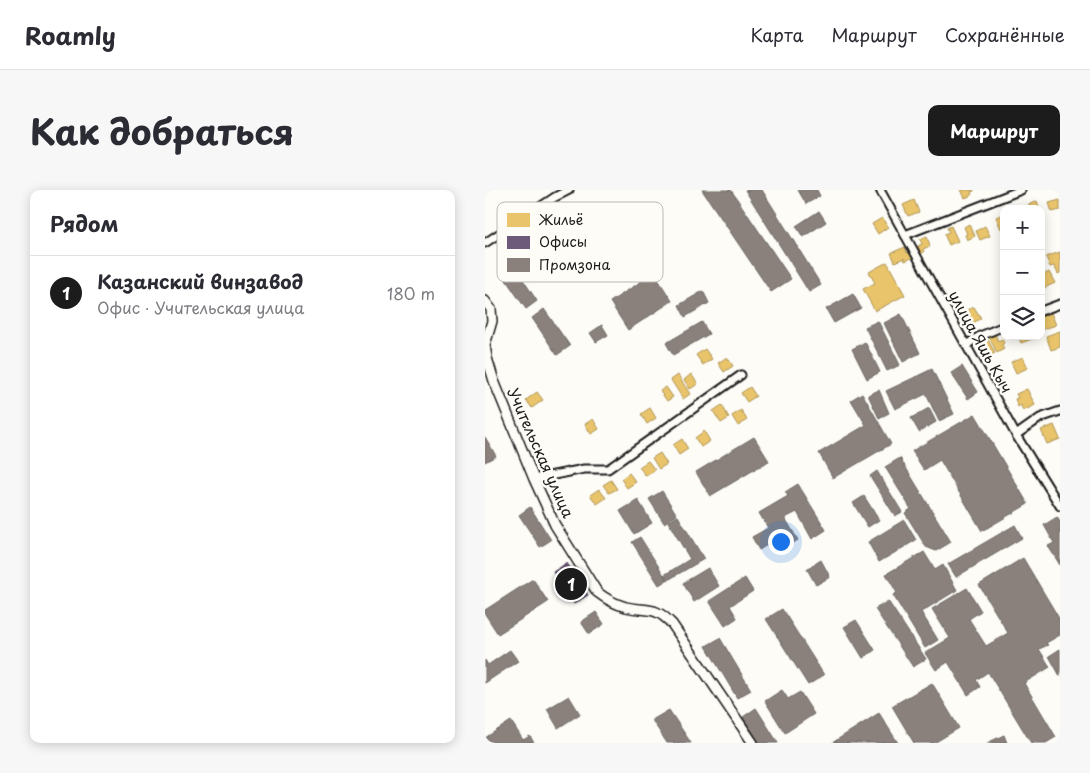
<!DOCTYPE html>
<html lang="ru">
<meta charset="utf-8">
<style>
body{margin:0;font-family:"Playpen Sans",sans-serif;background:#f7f7f7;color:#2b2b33}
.controls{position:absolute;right:15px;top:15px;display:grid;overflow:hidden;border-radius:10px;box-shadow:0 2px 12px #0003}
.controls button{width:45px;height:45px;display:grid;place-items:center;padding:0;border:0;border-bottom:1px solid #e1e1e2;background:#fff;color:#2b2b33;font:25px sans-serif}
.you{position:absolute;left:295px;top:351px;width:18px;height:18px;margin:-12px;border:4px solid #fff;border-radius:50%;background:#1a73e8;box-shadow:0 0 0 8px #1a73e833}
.badge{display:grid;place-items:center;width:32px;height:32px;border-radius:50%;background:#1c1c1c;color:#fff;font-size:16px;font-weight:700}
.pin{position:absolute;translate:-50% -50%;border:2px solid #fff;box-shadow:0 1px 5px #0006}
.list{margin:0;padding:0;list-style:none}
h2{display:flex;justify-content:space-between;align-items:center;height:65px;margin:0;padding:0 20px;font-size:21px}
h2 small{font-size:16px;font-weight:400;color:#7c7c81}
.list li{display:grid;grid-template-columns:32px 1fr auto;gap:15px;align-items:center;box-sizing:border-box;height:75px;padding:0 20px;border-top:1px solid #e1e1e2}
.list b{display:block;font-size:19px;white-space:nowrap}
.list p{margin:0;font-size:16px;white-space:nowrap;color:#7c7c81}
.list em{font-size:16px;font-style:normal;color:#7c7c81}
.icon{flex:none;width:28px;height:28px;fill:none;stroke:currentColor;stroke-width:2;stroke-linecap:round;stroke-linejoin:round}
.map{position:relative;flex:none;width:575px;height:553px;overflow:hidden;border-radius:10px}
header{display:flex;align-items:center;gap:30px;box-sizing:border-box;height:70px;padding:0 25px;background:#fff;border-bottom:1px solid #e1e1e2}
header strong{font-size:24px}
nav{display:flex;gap:28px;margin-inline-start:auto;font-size:18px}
.intro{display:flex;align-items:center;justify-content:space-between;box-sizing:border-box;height:120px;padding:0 30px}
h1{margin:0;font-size:35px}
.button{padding:12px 22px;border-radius:10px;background:#1c1c1c;color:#fff;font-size:18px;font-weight:700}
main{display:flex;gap:30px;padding:0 30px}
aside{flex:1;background:#fff;border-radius:10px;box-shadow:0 2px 12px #0003}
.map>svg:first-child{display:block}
.homes{fill:#e9c46a;stroke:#ac9253}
.offices{fill:#6d597a;stroke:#55475e}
.industry{fill:#8a817c;stroke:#69635f}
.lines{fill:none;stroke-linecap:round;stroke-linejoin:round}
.minor-casing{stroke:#1c1c1c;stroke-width:11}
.tertiary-casing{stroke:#1c1c1c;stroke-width:12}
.minor{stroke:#fdfcf7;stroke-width:7}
.tertiary{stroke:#fdfcf7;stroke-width:9}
.labels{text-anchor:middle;stroke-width:5;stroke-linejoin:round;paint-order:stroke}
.street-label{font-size:15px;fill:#1c1c1c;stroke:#fdfcf7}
.key{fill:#fdfcf7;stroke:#bab9b5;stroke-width:1}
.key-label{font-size:14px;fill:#1c1c1c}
</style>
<header>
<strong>Roamly</strong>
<nav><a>Карта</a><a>Маршрут</a><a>Сохранённые</a></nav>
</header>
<div class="intro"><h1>Как добраться</h1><a class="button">Маршрут</a></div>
<main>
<aside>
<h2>Рядом<small></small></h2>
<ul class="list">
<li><span class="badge">1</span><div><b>Казанский винзавод</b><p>Офис · Учительская улица</p></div><em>180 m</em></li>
</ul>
</aside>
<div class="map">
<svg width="575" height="553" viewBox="0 0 575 553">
<rect width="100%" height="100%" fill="#fdfcf7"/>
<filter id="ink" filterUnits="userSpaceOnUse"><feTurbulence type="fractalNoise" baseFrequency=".02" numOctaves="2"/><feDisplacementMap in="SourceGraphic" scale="10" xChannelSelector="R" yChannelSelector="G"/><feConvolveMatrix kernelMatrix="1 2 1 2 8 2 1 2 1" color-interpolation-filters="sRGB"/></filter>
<g filter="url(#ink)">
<g class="homes">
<polygon points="476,0 489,0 489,1 486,2 487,5 480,8"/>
<polygon points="429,10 434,22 423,26 418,15"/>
<polygon points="575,10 575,20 567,22 564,13"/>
<polygon points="552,11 555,19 544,19 543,15"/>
<polygon points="519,24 519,38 516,39 511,27"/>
<polygon points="397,28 403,37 393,44 387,34"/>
<polygon points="484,34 490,46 482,50 480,45 482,44 479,37"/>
<polygon points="466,36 473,51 464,55 459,44 464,42 462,38"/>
<polygon points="500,36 505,46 495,50 491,41"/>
<polygon points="442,46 445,56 438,59 439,62 436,64 433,56 437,54 435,49"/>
<polygon points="420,57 422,63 426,61 429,67 420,71 419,68 410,72 406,63"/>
<polygon points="575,62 575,83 573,84 569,76 565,77 561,67"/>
<polygon points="402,72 420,105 390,121 378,99 390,93 384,82"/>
<polygon points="564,82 570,93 559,98 556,93 556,86"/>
<polygon points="489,117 496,128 487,134 479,121"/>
<polygon points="566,123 571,135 556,140 556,127"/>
<polygon points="575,141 575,157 566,160 561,146"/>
<polygon points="510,144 513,151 517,149 519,153 517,155 519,159 512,163 504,147"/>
<polygon points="533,146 546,146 547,149 536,153"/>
<polygon points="503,150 510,163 498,169 491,155"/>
<polygon points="220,159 227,169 218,175 211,165"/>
<polygon points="242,167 248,176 239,182 233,173"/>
<polygon points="538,167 543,178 531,183 526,172"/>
<polygon points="206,184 213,194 205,199 199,190"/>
<polygon points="193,185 205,204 198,209 186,190"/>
<polygon points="181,197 188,207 182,211 175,201"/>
<polygon points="265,197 271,206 262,212 256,203"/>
<polygon points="542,199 550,215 538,221 536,215 533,217 530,209 533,208 531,204"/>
<polygon points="52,202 58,210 47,218 41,210"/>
<polygon points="237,215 244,228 236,233 228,221"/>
<polygon points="165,218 171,228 162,234 156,224"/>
<polygon points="256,220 262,230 253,236 247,226"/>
<polygon points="108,229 114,239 106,244 100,234"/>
<polygon points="569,235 575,249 562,254 556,240"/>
<polygon points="219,241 225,251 216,257 210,248"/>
<polygon points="197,249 203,259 194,265 188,255"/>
<polygon points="175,263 182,274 174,279 167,268"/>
<polygon points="163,271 170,280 161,286 154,277"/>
<polygon points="144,283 151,292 142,298 136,289"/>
<polygon points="126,290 132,299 124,303 118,295"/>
<polygon points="114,299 121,308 112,314 105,305"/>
</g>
<polygon class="offices" points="82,373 103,405 89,414 68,382"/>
<g class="industry">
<polygon points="217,0 246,0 306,89 286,102"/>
<polygon points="260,0 277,0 336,95 324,102"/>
<polygon points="313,0 332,0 335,6 321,14"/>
<polygon points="334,21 341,32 318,47 311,36"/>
<polygon points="33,82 52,111 41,119 21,90"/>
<polygon points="169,83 187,111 143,140 125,112"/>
<polygon points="218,101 224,113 200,127 194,115"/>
<polygon points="368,104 376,118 349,133 341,119"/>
<polygon points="59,119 85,156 72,165 47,128"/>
<polygon points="416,124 435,163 418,172 399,133"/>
<polygon points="393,131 415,175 402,181 380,137"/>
<polygon points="217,132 224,144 188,165 181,153"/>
<polygon points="117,135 123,145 111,152 105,143"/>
<polygon points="380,152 395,182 382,189 367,159"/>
<polygon points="477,176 493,202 483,209 466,183"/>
<polygon points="447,179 469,224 454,231 441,204 410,219 401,201"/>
<polygon points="394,200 404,223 394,228 383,205"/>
<polygon points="377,203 406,254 348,288 334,263 381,235 366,210"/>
<polygon points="444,218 451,232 434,242 426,228"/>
<polygon points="490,224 543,314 497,341 455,270 439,280 427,261"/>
<polygon points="0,247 11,266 0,272"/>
<polygon points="269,247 284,271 225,306 211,282"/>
<polygon points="415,268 466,352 451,361 441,357 420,323 426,319 400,277"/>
<polygon points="392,281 417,322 410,326 385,286"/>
<polygon points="313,294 341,340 327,349 312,322 300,328 313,350 296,360 290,350 274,360 267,347 283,338 274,323 303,306 300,302"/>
<polygon points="177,301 192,325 179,333 164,309"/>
<polygon points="379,306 394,330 383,337 368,313"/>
<polygon points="153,310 167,333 149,344 135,321"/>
<polygon points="45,317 66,350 55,357 34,325"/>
<polygon points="193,326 219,369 183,390 179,385 205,369 183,332"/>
<polygon points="572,327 575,332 575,375 563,356 569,353 559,335"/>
<polygon points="419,330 431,350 394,372 383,352"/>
<polygon points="530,335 537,348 471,387 463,374"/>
<polygon points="155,347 182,390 174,395 147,352"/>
<polygon points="439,362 450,380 458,375 472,400 436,422 453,450 440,458 408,405 412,403 401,384"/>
<polygon points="538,368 575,430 575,445 561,453 563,455 554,459 565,477 539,493 571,547 561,553 546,553 503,482 491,490 495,497 483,505 463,472 451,480 440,463 465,448 447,419 482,398 496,421 484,429 501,456 523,443 494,395"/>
<polygon points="336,370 345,387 331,395 322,379"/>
<polygon points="223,378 234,396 209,412 198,393"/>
<polygon points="260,388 268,401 245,416 252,428 240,436 224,411"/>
<polygon points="48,389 63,412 13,444 0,424 0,420"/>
<polygon points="403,411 441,469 428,477 390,419"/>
<polygon points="297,419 339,485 323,495 281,429"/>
<polygon points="111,422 119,434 104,444 96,432"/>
<polygon points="371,430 390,460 378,468 359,437"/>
<polygon points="235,448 266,500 252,508 221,456"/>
<polygon points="575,459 575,486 564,466"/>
<polygon points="25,460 33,471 0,493 0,470 3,475"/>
<polygon points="447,493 474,538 449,553 429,553 407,516"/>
<polygon points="297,500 303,509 315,502 329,524 300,543 280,511"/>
<polygon points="84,506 95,524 73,538 62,519"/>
<polygon points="271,518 293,553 274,553 258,527"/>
<polygon points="184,520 206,553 182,553 167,530"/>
<polygon points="394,523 413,553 347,553"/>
<polygon points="26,531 38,550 45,546 49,553 0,553 0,548"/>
<polygon points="519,545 522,553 502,553"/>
</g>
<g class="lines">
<g class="minor-casing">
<g id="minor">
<polyline points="395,0 531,245 575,316"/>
<polyline points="420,45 536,0"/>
<polyline points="0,53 70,7 84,0"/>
<polyline points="556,121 575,114"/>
<polyline points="481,155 495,146 519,136"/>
<polyline points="531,245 555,228 575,221"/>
<polyline points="49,289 99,279 123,279 256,185"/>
</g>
</g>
<g class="tertiary-casing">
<path id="tertiary" d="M0,111L6,119L7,131L0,155L2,168L9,191L49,289L70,335L112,402C121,409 130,414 141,417C163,422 169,415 187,434L268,553"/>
</g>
<use href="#minor" class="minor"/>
<use href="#tertiary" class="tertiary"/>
</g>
</g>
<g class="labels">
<g class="street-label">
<text transform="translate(495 152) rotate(61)" y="5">улица Яшь Кыч</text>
<text transform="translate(55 263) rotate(66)" y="5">Учительская улица</text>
</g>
</g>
<rect x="12" y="12" width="166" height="80" rx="8" class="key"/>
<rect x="22" y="23" width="23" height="14" fill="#e9c46a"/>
<rect x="22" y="46" width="23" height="13" fill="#6d597a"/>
<rect x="22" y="68" width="23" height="14" fill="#8a817c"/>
<g class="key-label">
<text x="54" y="35">Жильё</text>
<text x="54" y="57">Офисы</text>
<text x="54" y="80">Промзона</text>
</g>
</svg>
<div class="controls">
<button>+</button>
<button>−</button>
<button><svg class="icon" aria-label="layers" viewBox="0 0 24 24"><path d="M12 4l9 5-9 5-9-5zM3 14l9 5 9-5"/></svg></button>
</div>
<div class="you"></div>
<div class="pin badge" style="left:86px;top:394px">1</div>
</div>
</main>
